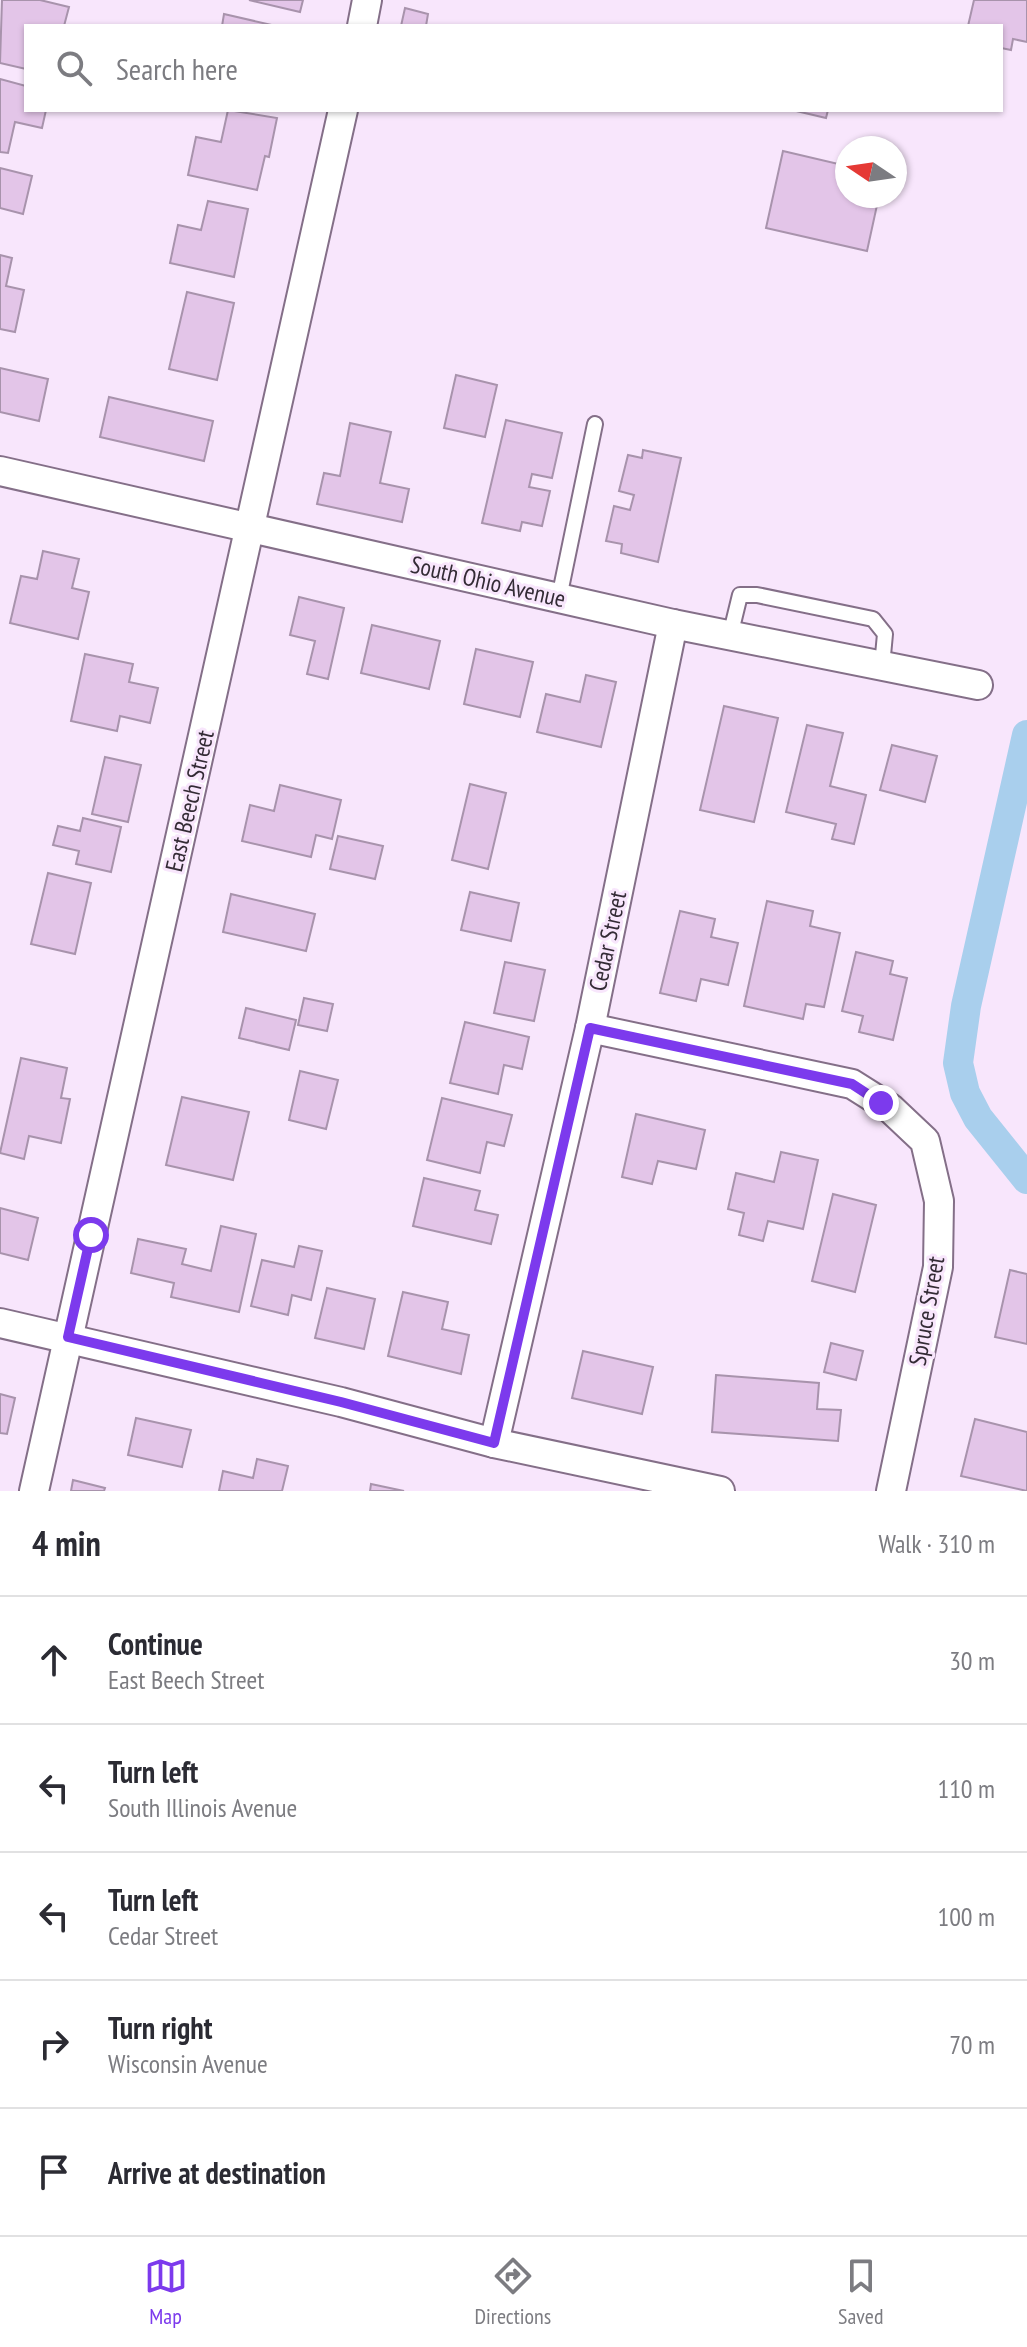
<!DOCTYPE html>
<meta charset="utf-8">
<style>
body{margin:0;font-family:"PT Sans Narrow",sans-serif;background:#f7f7f7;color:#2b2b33}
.compass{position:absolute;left:835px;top:136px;width:72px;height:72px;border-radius:50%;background:#fff;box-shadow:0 2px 6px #0004;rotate:283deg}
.stop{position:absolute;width:24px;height:24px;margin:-18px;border:6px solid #7c3aed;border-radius:50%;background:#fff}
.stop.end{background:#7c3aed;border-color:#fff;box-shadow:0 2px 8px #0008}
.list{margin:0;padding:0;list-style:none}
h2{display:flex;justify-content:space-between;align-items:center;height:104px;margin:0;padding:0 32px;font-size:34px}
h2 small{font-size:26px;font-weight:400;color:#7c7c81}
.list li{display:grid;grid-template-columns:52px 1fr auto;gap:24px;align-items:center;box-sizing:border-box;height:128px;padding:0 32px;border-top:2px solid #e1e1e2}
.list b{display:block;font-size:30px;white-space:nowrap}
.list p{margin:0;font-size:26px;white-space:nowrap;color:#7c7c81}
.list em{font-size:26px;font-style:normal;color:#7c7c81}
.icon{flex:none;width:44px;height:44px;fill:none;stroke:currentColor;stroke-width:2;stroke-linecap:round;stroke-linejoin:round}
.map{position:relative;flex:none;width:1027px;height:1491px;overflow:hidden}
.search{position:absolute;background:#fff;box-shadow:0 2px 6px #0004;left:24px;right:24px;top:24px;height:88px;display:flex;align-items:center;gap:20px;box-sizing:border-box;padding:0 28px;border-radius:0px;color:#7c7c81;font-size:30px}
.sheet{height:744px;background:#fff}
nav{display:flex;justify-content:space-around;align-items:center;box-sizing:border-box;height:112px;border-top:2px solid #e1e1e2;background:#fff;font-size:22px;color:#7c7c81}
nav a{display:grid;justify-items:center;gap:4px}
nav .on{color:#7c3aed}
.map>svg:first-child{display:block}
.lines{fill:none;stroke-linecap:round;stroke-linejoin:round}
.canal{stroke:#a9cfed;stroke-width:30}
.building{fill:#e3c5e8;stroke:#a893ac;stroke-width:2}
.service-casing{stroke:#846f88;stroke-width:18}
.minor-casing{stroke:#846f88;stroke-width:32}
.service{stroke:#fff;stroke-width:14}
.minor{stroke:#fff;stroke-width:28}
.route{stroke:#7c3aed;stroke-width:10}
.labels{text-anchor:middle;stroke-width:6;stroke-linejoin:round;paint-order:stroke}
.street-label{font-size:24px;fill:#332b35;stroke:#f8e6fc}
</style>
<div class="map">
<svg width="1027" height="1491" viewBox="0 0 1027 1491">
<rect width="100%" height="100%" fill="#f8e6fc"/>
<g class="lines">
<polyline class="canal" points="1027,735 966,1006 958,1063 965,1093 978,1118 1027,1179"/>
</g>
<g class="building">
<polygon points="2,0 40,0 69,7 64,26 26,26 26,69 0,63"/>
<polygon points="249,0 303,0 300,12"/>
<polygon points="974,0 1027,0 1027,42 1013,39 1011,50 1001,48 1001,26 968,26"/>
<polygon points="405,8 428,14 426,26 401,26"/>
<polygon points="224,14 276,26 222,26"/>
<polygon points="0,79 26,86 26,110 46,110 42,128 15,122 8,153 0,152"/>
<polygon points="228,110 277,118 269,157 265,156 257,190 188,175 196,137 221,142"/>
<polygon points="792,110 828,110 826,118"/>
<polygon points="783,151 847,166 847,196 879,196 867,251 766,228"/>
<polygon points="0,168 32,176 23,214 0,208"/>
<polygon points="208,201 248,209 234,277 170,263 178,225 201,230"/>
<polygon points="0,255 12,258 6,286 24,290 15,332 0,329"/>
<polygon points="187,292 234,303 217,380 169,369"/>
<polygon points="0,368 48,379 39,421 0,412"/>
<polygon points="456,375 497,385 485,437 444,428"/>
<polygon points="109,397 213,421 204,461 100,437"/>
<polygon points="506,420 562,433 552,478 532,474 529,487 550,491 542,526 522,522 520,531 482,523"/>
<polygon points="350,423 391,432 380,483 409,489 402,522 317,504 324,473 340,476"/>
<polygon points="643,450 681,458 658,562 621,553 622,544 606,541 614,506 630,510 634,495 619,491 628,455 642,458"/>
<polygon points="43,551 79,559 72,588 89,592 78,639 10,623 21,576 37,579"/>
<polygon points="299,597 344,608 328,679 307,674 315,641 290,635"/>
<polygon points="372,625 440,641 429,689 361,673"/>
<polygon points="476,649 533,662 520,717 464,704"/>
<polygon points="85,654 133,664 129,682 158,688 150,723 120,716 117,731 71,721"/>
<polygon points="586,675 616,682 601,747 537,732 546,694 580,702"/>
<polygon points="724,706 778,718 754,822 700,810"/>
<polygon points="807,725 843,733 830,786 866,795 854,844 832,839 836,824 786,812"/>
<polygon points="892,745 937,756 925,802 880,790"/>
<polygon points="105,757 141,765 128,822 92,814"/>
<polygon points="470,784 506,793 488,869 452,860"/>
<polygon points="280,785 341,800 332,839 316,835 311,857 242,841 250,805 274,811"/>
<polygon points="83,818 121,827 111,872 76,864 79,851 53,845 58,826 80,831"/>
<polygon points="338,836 383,846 375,879 330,869"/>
<polygon points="48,873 91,883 75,954 31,944"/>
<polygon points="470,892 519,903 511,941 461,930"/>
<polygon points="231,894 315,914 306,951 223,932"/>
<polygon points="767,901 813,911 810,926 840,933 824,1007 806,1004 803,1019 744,1006"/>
<polygon points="680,911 715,919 711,937 738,943 728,985 701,979 696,1001 660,993"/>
<polygon points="856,952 893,961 890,974 907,978 893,1040 859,1032 863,1016 842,1011"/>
<polygon points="505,962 545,970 534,1021 494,1013"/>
<polygon points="304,998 333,1004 327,1031 298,1025"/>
<polygon points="246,1008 296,1020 289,1050 239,1038"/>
<polygon points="465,1022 529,1037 522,1069 504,1065 498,1094 450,1083"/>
<polygon points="21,1058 67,1068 61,1098 70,1099 61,1143 29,1136 24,1159 0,1153"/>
<polygon points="300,1071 338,1080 326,1129 289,1120"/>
<polygon points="182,1097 249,1112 233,1180 166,1165"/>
<polygon points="442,1098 512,1115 504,1146 487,1142 480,1173 427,1160"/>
<polygon points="636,1114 705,1130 696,1169 658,1161 652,1184 622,1177"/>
<polygon points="781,1152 818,1160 803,1229 768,1221 763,1241 739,1235 744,1213 728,1209 736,1173 774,1182"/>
<polygon points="424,1178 480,1191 475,1210 498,1215 491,1244 413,1226"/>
<polygon points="833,1194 876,1205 855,1292 812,1281"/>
<polygon points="0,1208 38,1218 28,1260 0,1253"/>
<polygon points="221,1226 256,1234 239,1312 171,1297 174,1283 131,1273 138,1239 186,1249 182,1264 211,1271"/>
<polygon points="299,1246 322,1251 311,1300 292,1295 288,1315 251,1306 262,1260 294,1267"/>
<polygon points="1010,1270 1027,1274 1027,1344 995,1337"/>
<polygon points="327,1288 375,1299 364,1349 315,1338"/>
<polygon points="403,1292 448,1302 442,1329 469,1335 461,1374 388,1356"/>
<polygon points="831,1343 863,1351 856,1380 824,1372"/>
<polygon points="583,1351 653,1367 642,1414 572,1398"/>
<polygon points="716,1375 819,1383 817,1409 841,1410 838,1441 712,1432"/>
<polygon points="0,1394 15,1398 7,1434 0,1433"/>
<polygon points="136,1418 191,1430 182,1467 128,1455"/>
<polygon points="975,1419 1027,1432 1027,1491 961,1476"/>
<polygon points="257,1459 288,1466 282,1491 219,1491 223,1471 253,1478"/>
<polygon points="73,1480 105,1488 104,1491 71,1491"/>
<polygon points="371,1484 404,1491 370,1491"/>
</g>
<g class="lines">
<g class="service-casing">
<g id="service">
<polyline points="559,598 595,424"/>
<polyline points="730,636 740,595 757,595 873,619 885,634 882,666"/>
</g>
</g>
<g class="minor-casing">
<g id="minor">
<polyline points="362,26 367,0"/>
<polyline points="0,471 673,624 978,685"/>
<polyline points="590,1028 852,1084 890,1108 925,1141 939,1201 938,1267 891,1491"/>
<polyline points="0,1323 341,1402 494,1443 720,1491"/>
<polyline points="494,1443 590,1028 673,624"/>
<polyline points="34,1491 343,110"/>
</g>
</g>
<use href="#service" class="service"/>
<use href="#minor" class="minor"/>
</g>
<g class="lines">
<polyline class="route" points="91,1235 68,1337 341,1402 494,1443 590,1028 852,1084 881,1103"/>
</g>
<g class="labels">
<g class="street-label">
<text transform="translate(488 582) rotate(13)" y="8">South Ohio Avenue</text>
<text transform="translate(190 801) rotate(-77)" y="8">East Beech Street</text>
<text transform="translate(608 941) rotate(-78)" y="8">Cedar Street</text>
<text transform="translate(927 1311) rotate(-80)" y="8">Spruce Street</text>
</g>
</g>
</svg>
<svg class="compass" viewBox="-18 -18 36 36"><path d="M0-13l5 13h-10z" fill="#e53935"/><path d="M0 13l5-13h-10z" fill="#7c7c81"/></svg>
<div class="stop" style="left:91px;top:1235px"></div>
<div class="stop end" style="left:881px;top:1103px"></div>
<div class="search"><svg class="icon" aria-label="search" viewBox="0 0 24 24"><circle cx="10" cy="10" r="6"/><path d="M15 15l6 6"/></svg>Search here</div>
</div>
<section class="sheet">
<h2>4 min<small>Walk · 310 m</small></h2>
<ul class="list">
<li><svg class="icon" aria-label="ahead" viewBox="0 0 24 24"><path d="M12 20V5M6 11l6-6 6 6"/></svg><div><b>Continue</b><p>East Beech Street</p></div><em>30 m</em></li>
<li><svg class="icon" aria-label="left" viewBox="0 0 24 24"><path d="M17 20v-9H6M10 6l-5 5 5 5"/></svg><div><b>Turn left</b><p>South Illinois Avenue</p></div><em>110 m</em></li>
<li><svg class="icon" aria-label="left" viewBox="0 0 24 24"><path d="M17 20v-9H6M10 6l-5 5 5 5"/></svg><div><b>Turn left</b><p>Cedar Street</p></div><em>100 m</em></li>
<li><svg class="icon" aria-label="right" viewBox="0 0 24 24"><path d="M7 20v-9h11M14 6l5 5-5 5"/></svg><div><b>Turn right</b><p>Wisconsin Avenue</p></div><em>70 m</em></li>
<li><svg class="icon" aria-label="arrive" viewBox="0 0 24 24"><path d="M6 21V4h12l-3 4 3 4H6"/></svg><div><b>Arrive at destination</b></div></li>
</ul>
</section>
<nav>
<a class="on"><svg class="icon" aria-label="map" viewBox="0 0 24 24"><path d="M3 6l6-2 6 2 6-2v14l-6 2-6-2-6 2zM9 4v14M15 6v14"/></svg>Map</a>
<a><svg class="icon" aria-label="directions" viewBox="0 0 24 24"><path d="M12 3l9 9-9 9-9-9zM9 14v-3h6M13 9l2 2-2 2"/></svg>Directions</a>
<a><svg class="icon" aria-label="saved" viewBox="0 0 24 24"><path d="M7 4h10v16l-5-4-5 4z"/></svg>Saved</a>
</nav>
